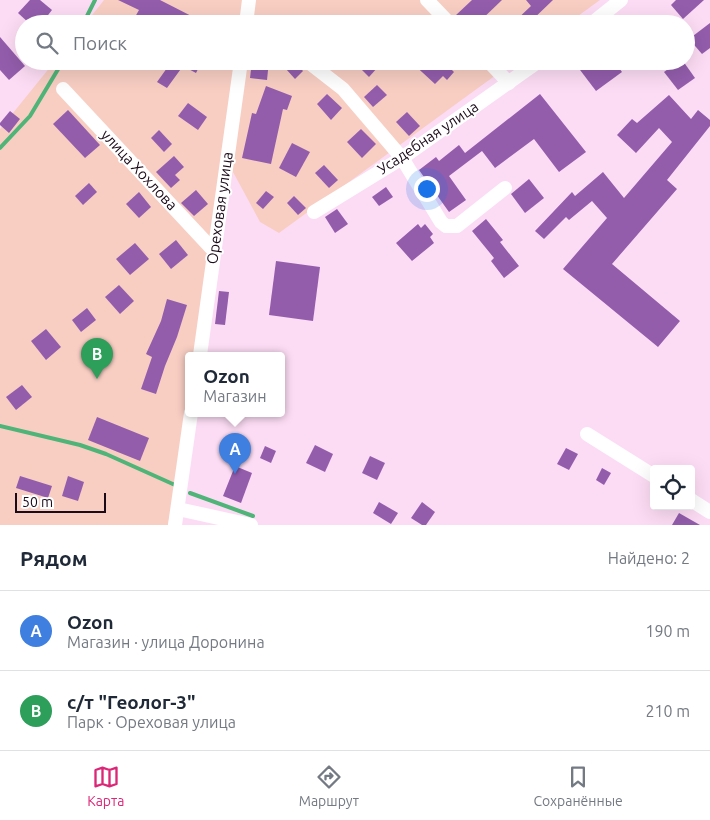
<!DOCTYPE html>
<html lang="ru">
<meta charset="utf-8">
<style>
body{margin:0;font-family:Ubuntu,sans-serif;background:#f2f2f3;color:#1f2937}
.controls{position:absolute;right:15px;bottom:15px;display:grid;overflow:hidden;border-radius:5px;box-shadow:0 5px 20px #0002}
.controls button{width:45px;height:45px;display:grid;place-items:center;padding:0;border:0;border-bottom:1px solid #e0e1e3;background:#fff;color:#1f2937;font:25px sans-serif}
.scale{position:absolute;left:15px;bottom:12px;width:91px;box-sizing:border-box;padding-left:5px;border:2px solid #1b0a18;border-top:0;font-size:14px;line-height:18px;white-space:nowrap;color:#1b0a18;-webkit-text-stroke:4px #fff;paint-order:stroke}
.you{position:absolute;left:426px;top:188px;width:18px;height:18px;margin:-12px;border:4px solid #fff;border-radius:50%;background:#1a73e8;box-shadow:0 0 0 8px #1a73e833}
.badge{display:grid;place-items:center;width:32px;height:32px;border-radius:50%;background:#db2777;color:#fff;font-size:16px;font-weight:700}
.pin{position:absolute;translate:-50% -41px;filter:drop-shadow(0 1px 2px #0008)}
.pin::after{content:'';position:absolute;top:26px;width:18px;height:15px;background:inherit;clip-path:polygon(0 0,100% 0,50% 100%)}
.popup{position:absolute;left:185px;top:352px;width:100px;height:65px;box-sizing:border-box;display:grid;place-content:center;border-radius:5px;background:#fff;filter:drop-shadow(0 1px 4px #0005);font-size:16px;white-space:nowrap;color:#747a83}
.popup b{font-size:19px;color:#1f2937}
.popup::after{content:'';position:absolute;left:50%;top:100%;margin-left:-10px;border:10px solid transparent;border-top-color:#fff}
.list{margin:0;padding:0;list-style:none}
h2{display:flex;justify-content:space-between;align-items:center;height:65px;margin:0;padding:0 20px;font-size:21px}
h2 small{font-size:16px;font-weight:400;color:#747a83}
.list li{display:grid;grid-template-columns:32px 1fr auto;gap:15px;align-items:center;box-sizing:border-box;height:80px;padding:0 20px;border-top:1px solid #e0e1e3}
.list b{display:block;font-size:19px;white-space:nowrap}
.list p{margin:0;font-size:16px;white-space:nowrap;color:#747a83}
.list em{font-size:16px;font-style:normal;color:#747a83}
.icon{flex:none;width:28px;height:28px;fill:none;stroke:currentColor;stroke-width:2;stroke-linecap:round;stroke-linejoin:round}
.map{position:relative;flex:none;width:710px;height:525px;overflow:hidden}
.search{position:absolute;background:#fff;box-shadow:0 5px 20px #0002;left:15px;right:15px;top:15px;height:55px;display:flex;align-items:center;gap:12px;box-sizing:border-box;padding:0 18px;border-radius:28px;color:#747a83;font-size:19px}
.sheet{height:225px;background:#fff}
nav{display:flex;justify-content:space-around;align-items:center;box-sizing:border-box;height:70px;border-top:1px solid #e0e1e3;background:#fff;font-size:14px;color:#747a83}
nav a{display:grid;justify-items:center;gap:2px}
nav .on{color:#db2777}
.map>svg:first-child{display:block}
.green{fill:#f8cec3}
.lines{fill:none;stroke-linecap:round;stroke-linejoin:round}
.stream{stroke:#4fb477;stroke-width:4}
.building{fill:#935dac}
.minor{stroke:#fff;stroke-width:14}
.labels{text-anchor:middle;stroke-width:4;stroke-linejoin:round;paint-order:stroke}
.street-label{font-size:15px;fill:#1b0a18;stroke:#fff}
</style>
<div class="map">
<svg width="710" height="525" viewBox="0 0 710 525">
<rect width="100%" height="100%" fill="#fcdcf4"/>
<g class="green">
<polygon points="104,0 600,0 567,24 85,24"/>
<polygon points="55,61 515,61 279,233 260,222 233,172 199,355 189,355 189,410 168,525 0,525 0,129"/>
</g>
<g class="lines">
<g class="stream">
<polyline points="83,24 95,0"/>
<polyline points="0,148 30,116 63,61"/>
<polyline points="0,426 80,445 106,454 175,485"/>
<polyline points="190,493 253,516"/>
</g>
</g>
<g class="building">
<polygon points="30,0 40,0 52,10 41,24 30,24 18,13"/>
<polygon points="118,0 160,0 207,24 131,24 139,10"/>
<polygon points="472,0 502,0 477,24 459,24 455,16"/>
<polygon points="526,0 553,0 528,24 512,24 531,6"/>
<polygon points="676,0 704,0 683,19 671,5"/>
<polygon points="710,23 710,48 702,54 689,39"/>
<polygon points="0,37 25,66 9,80 0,70"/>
<polygon points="172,61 202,61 196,73 183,66 167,88 157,82"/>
<polygon points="252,61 269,61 267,80 250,78"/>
<polygon points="294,61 303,71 295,79 286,69"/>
<polygon points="353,61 372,61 378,67 369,77"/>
<polygon points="410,61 457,61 451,69 454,72 447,80 443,76 435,84"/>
<polygon points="583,61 614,61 622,72 596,91 577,66"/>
<polygon points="679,61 683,61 695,78 678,90 664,72"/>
<polygon points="377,85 387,95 373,107 364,97"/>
<polygon points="266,86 292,96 287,110 283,109 271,164 242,158 252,113 256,114"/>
<polygon points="327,94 342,108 331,120 317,104"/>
<polygon points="540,94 586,152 559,172 534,139 495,168 482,151 449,176 466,200 449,212 419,170 436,157 439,161 459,145 465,153"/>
<polygon points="669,95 691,119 698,110 710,120 710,126 667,180 677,189 612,264 680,321 658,347 563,269 607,218 592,201 569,220 566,217 544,239 535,231 572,192 575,196 603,172 624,198 672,142 659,128 636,153 617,135 632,119 637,123"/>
<polygon points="188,103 207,117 198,130 178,116"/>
<polygon points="68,110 100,145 85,158 53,124"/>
<polygon points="10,111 20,119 9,133 0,125 0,123"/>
<polygon points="407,112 420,126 409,136 396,122"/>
<polygon points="361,129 376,144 362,158 347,142"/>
<polygon points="159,130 172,144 164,152 151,138"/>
<polygon points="292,143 310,152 296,177 279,168"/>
<polygon points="174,156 184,167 175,175 180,180 171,188 156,172"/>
<polygon points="324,165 338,180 329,188 315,173"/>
<polygon points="529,179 544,198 525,213 511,194"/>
<polygon points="89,183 97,192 83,205 75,196"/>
<polygon points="386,187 393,197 379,206 372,197"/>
<polygon points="196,190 208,204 194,216 181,203"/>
<polygon points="266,191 274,197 263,209 256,203"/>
<polygon points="139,192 151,207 139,218 126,204"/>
<polygon points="294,196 306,208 298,215 287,203"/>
<polygon points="337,209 348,224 335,233 325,217"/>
<polygon points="486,219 503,240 500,242 519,266 504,278 491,261 494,258 472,231"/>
<polygon points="418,224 421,228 425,224 433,234 430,237 434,243 412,261 396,243"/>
<polygon points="176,240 188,255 171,269 159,254"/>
<polygon points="135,243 149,259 130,275 116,259"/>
<polygon points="276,261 320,267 313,321 269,315"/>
<polygon points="119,285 134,301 120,314 105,297"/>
<polygon points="219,291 229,292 225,325 215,324"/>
<polygon points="167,299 187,305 177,337 165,366 156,394 141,389 152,357 146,354 161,321"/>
<polygon points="87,308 96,320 81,332 72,320"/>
<polygon points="46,329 61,347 46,360 31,341"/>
<polygon points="22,385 32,397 16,410 6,397"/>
<polygon points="97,417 149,438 140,461 88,440"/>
<polygon points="315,445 333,454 325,472 306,463"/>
<polygon points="265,446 276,451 271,463 260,458"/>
<polygon points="566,448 578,454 569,470 557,464"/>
<polygon points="370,456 385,463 377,480 362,473"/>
<polygon points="235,466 252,473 241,503 223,496"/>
<polygon points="602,468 611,473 604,485 596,480"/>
<polygon points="20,476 52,486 48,498 16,488"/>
<polygon points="68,476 84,482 78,501 62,496"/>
<polygon points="379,502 398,513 391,524 373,513"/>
<polygon points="422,502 435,512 426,525 422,525 411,518"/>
<polygon points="679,513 700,525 672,525"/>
</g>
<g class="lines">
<g class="minor">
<polyline points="427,0 450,24"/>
<polyline points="246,24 249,0"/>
<polyline points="591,24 621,0"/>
<polyline points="307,61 343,89 402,158 441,222 446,226 457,226 505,188"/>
<polyline points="488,61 509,83"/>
<polyline points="63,89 214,251"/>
<polyline points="314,212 402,158 539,61"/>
<polyline points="200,355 241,61"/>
<polyline points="587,434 654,476"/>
<polyline points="691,500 710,512"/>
<polyline points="178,509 251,525"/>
<polyline points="175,525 191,413"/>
</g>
</g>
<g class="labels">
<g class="street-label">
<text transform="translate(428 138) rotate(-34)" y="5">Усадебная улица</text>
<text transform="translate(139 170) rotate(47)" y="5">улица Хохлова</text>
<text transform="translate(220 208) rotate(-82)" y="5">Ореховая улица</text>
</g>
</g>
</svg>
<div class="controls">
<button><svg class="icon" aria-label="locate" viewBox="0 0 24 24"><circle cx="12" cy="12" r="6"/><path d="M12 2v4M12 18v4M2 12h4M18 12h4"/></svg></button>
</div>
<div class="scale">50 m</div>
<div class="you"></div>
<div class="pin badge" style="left:235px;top:474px;background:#3f7fe0">A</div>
<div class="popup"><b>Ozon</b>Магазин</div>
<div class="pin badge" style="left:97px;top:379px;background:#2e9e5b">B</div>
<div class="search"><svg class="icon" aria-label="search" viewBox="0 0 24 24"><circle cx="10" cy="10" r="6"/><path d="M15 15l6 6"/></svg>Поиск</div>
</div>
<section class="sheet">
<h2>Рядом<small>Найдено: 2</small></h2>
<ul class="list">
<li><span class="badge" style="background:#3f7fe0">A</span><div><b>Ozon</b><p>Магазин · улица Доронина</p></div><em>190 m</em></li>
<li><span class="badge" style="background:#2e9e5b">B</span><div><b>с/т &quot;Геолог-3&quot;</b><p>Парк · Ореховая улица</p></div><em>210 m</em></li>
</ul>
</section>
<nav>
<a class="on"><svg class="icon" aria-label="map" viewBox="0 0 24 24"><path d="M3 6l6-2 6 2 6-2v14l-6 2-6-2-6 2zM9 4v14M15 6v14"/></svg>Карта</a>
<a><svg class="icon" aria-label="directions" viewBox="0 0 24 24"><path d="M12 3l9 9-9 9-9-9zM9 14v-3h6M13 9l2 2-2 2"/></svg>Маршрут</a>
<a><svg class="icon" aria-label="saved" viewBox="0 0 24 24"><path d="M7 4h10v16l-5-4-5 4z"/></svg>Сохранённые</a>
</nav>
